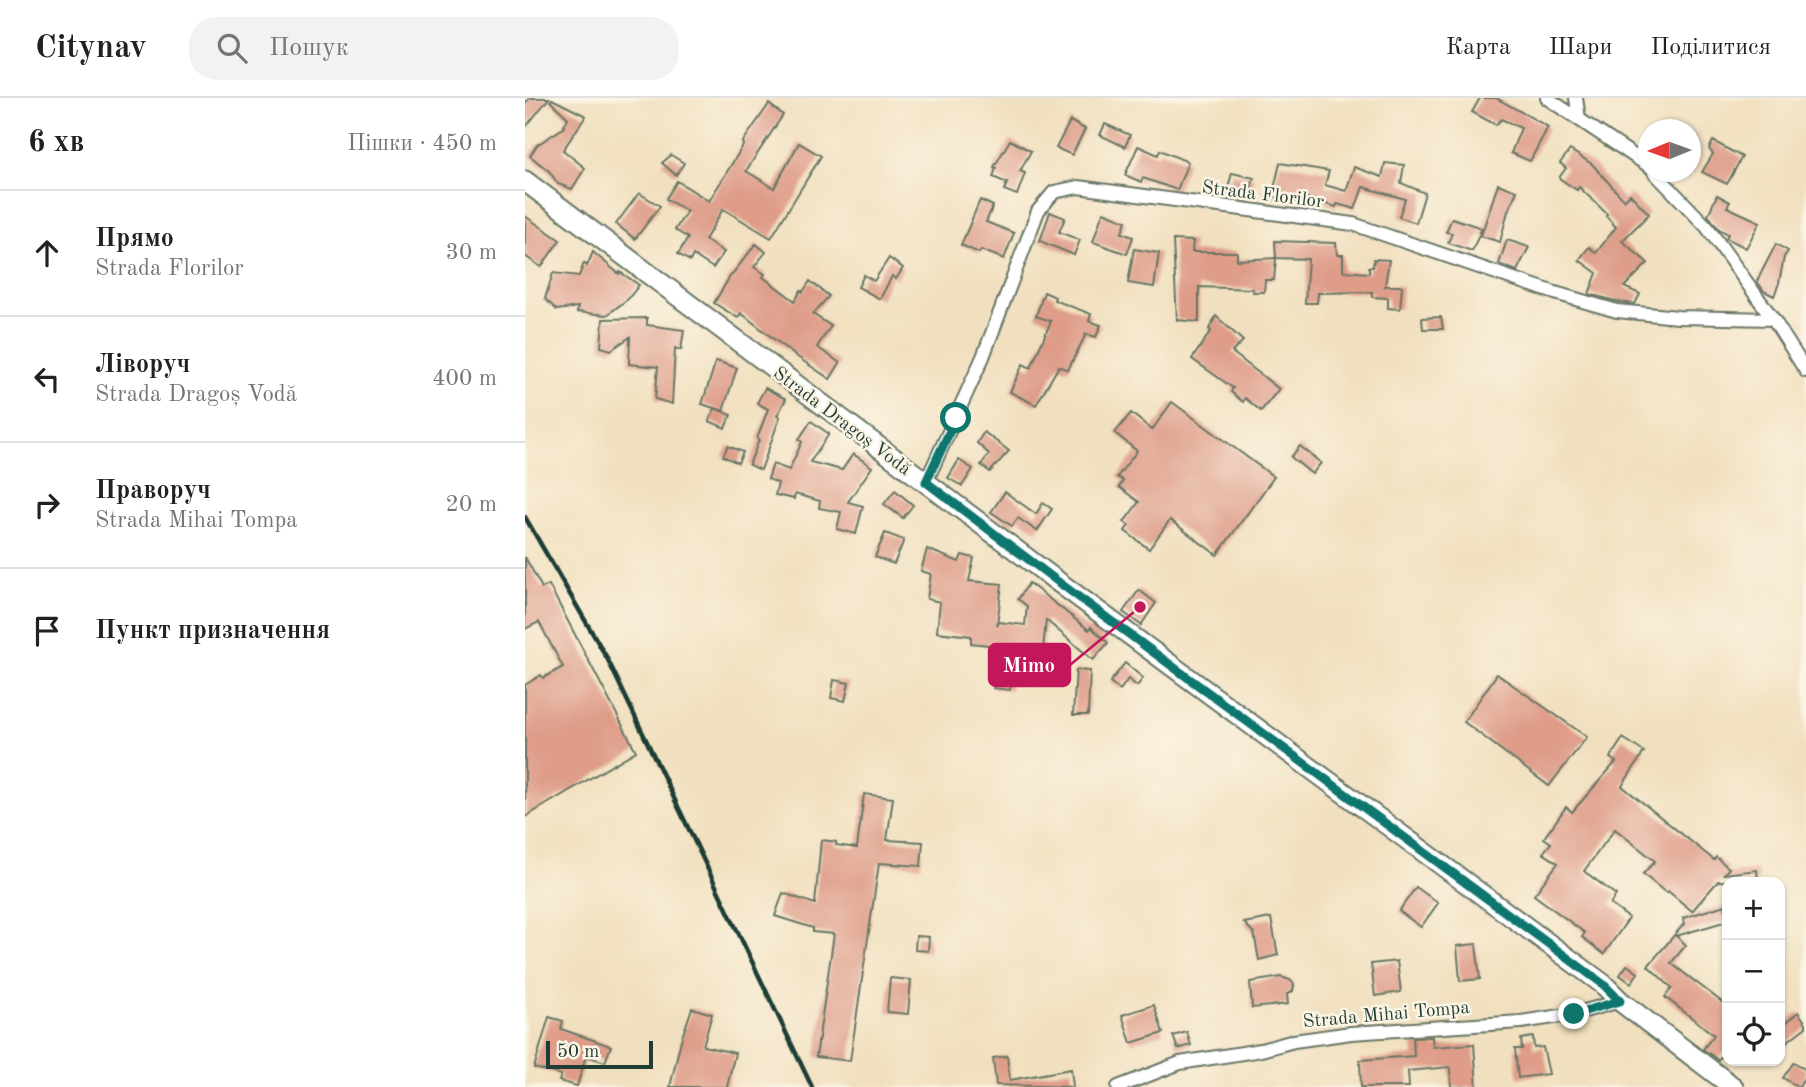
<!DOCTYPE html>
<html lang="uk">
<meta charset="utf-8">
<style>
body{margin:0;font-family:"Old Standard TT",serif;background:#f2f2f2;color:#202124}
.controls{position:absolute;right:21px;bottom:21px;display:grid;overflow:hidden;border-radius:14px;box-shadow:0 2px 5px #0004}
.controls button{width:63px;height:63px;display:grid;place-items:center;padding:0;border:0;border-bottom:2px solid #e0e0e0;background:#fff;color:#202124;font:35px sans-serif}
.compass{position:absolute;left:1113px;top:21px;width:63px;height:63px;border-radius:50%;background:#fff;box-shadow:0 2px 5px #0004;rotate:269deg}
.scale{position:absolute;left:21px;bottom:18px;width:107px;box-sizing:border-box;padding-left:7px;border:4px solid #1f3d34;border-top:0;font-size:19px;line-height:24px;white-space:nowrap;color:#1f3d34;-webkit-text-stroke:5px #fcf5e5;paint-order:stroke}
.stop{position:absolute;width:21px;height:21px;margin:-16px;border:5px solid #0f766e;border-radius:50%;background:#fff}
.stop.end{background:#0f766e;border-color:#fff;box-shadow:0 2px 7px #0008}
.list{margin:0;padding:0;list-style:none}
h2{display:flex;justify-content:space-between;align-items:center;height:91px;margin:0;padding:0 28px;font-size:30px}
h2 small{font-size:23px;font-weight:400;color:#757577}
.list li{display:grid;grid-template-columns:46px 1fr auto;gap:21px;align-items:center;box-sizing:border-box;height:126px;padding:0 28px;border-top:2px solid #e0e0e0}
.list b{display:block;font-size:26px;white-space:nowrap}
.list p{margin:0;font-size:23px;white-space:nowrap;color:#757577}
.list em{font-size:23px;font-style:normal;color:#757577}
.icon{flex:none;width:38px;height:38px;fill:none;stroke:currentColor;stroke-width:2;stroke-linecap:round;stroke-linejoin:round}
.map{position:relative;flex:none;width:1281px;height:989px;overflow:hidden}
header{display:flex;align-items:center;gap:42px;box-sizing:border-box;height:98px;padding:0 35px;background:#fff;border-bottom:2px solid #e0e0e0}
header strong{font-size:33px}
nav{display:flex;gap:38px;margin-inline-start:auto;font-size:24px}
.search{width:490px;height:63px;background:#f2f2f2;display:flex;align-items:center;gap:18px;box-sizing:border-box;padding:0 24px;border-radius:28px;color:#757577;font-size:26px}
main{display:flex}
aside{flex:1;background:#fff}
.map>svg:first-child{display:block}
.building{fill:#de9c89}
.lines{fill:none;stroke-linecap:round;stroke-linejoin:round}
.minor-casing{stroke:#687665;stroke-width:16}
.primary-casing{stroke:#687665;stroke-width:23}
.minor{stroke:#fff;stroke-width:12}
.primary{stroke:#fff;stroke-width:19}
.rail{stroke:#1f3d34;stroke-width:4.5}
.route{stroke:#0f766e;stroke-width:9}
.labels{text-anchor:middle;stroke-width:5;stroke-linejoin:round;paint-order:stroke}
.street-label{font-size:19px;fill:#1f3d34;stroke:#fcf5e5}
.leader{fill:none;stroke:#c2185b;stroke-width:2.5}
.callout-dot{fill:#c2185b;stroke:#fcf5e5;stroke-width:2.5}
.callout{fill:#c2185b;stroke:#c2185b;stroke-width:2.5}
.callout-label{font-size:21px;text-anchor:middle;font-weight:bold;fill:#fff}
</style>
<header>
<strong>Citynav</strong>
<div class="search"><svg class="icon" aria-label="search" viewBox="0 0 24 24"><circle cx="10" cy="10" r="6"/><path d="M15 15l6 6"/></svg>Пошук</div>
<nav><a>Карта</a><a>Шари</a><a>Поділитися</a></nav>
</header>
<main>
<aside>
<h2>6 хв<small>Пішки · 450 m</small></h2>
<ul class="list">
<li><svg class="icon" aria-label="ahead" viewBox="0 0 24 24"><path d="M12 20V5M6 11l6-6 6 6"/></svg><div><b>Прямо</b><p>Strada Florilor</p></div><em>30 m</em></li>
<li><svg class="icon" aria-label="left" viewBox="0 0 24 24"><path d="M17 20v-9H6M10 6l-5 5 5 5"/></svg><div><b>Ліворуч</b><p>Strada Dragoș Vodă</p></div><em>400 m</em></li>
<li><svg class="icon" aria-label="right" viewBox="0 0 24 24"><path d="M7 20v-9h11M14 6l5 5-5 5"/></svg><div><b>Праворуч</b><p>Strada Mihai Tompa</p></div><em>20 m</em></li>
<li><svg class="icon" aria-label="arrive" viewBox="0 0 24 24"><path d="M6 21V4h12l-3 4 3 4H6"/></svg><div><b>Пункт призначення</b></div></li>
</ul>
</aside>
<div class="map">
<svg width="1281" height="989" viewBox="0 0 1281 989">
<rect width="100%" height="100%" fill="#fcf5e5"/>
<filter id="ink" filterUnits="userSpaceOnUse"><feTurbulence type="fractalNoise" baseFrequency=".0143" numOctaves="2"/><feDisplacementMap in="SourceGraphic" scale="14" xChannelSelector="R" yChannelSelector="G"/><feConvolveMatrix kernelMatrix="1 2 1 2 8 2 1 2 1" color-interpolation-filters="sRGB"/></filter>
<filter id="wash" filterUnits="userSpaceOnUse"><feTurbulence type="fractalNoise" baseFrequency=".00686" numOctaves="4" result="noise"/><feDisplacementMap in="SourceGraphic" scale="28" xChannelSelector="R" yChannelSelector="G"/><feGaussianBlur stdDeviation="1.57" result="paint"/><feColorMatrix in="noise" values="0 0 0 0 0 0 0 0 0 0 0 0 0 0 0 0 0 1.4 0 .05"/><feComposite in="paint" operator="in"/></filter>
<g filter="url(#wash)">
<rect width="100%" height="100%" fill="#f1e0bf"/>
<g id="blocks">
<g class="building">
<polygon points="5,0 24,0 0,30 0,5"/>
<polygon points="955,0 971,0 1023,29 1005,63 986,55 996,30 976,21 971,27 947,14"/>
<polygon points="27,1 61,18 38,52 60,70 47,91 33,86 24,73 5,58 12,47 38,30 43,20 25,3"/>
<polygon points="244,6 258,17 221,73 249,90 274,45 296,58 246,140 198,111 180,142 199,154 188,170 168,157 165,163 153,156 163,140 150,132 162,113 141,101 152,83 184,103 219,46 217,45"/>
<polygon points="545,23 560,31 547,57 531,50"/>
<polygon points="580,26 605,37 600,49 575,37"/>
<polygon points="485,42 506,53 495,73 500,75 492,97 479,92 482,85 468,79 471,70 469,69"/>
<polygon points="1188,43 1217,59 1202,86 1177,74 1188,56 1184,51"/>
<polygon points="613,48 633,57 635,52 663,64 652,92 618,80 616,84 600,77"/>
<polygon points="1045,52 1067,66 1099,102 1105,96 1124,116 1097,143 1123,165 1099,189 1115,196 1110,206 1094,204 1064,196 1072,175 1054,162 1064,149 1071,155 1091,129 1081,118 1082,116 1054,89 1052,92 1034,80 1041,70 1035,65"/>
<polygon points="146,57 159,65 151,77 137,65"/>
<polygon points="755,65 804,73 800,87 821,93 829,69 857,79 860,65 879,67 876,85 900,95 891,125 874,119 880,101 838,89 830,111 812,106 811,109 776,98 774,104 747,99"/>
<polygon points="707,75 729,80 722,102 701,97"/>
<polygon points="973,86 992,93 983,113 975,144 956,138"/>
<polygon points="114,95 135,108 110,141 91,126"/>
<polygon points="1192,97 1205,104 1202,109 1235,124 1221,150 1201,140 1203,136 1194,131 1183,117"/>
<polygon points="455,102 468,108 461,124 489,135 479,161 456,152 454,155 436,147"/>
<polygon points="525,114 540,120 534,134 555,142 549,157 515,143"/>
<polygon points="578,114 601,123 597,135 608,139 602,156 568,144"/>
<polygon points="0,118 35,142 16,169 0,158"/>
<polygon points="927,120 957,130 947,153 923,145 927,135 921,134"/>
<polygon points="648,142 668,143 667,154 712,154 712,162 751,160 749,182 740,182 739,194 728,194 728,191 674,189 674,224 652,222"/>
<polygon points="982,142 1004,149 992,173 974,166"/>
<polygon points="750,143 811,145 812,157 818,157 818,173 844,175 844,169 848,169 849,161 864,162 860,188 877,188 875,211 863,210 863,200 847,199 847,194 793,195 792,205 780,205 783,161 751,160"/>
<polygon points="231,146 241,154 229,169 240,176 238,179 270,203 276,192 278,194 285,183 304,198 288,216 306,228 292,249 315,265 305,281 268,256 216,215 213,220 189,205 204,180"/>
<polygon points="1251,146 1263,153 1259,159 1254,185 1249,198 1239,193 1232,183"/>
<polygon points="609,151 634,155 629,189 603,185"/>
<polygon points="68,154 94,176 95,174 114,187 103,201 82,217 52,214 53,209 32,212 20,201 28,175 54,178 59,165 62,168"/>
<polygon points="364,160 378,170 371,181 367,178 355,201 333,189 339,177 349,183"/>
<polygon points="519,194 530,199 529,202 566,216 564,223 576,227 571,239 561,236 543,272 534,268 511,307 485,294 498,266 506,270 526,223 511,218"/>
<polygon points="691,218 718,243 707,254 754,291 736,313 720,300 718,304 706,294 708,290 667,261 686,233 684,231"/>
<polygon points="916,219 918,231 898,231 897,220"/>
<polygon points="122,220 122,227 159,232 156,252 150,250 147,306 130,301 133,269 104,266 105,239 86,252 76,249 78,221"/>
<polygon points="191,263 212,270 198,313 177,306"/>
<polygon points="240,290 261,301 252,318 255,319 236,372 224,367 234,342 232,341 243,311 232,305"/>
<polygon points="647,304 749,379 692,457 645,422 624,451 600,433 604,427 599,424 614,404 594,389 598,383 592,379 612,353 590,335 606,315 627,332"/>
<polygon points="190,310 206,317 200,330 184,323"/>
<polygon points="286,323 304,336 285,364 317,372 328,356 347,369 323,404 338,408 331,436 312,431 316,414 294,410 295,403 270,396 269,401 250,397 253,385 243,381 248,366 264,372 277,344 274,341"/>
<polygon points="459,334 484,353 465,374 456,367 464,356 452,345"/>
<polygon points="203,348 218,354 213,365 198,358"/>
<polygon points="775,348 796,365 787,376 766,359"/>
<polygon points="434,362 448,371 437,388 423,380"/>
<polygon points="370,392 388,407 378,420 359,406"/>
<polygon points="480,394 511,416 518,405 527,411 512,433 493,420 487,428 466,414"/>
<polygon points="360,435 379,442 369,466 350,459"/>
<polygon points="402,451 434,464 437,457 449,460 444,483 477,486 472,528 474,524 500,527 502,508 493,501 504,485 564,532 566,529 583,545 568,562 521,522 515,582 487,580 485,592 468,590 472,548 446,545 446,538 412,534 415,504 402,501 406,476 396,473"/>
<polygon points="0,459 17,490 24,487 111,653 0,719 0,587 16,577 18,580 38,569 14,524 0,531"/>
<polygon points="614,492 631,505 616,527 598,514"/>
<polygon points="600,565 618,580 612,588 603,581 595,592 585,584"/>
<polygon points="551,572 565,573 563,617 548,617"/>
<polygon points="972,576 1062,639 1024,688 939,624"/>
<polygon points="309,582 324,585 320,603 306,600"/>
<polygon points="1098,640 1119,654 1097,688 1189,762 1191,759 1204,770 1199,776 1232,772 1233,784 1193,783 1167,813 1143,793 1141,795 1118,776 1130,763 1090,731 1059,773 1091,797 1085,806 1104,820 1079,856 1057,839 1060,835 1009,797 1033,765 1018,755 1026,745 1019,740 1041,709 1047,714 1091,664 1085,660"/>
<polygon points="339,696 368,700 362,742 398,744 396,768 354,765 325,963 291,959 309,836 288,834 288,830 250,818 258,795 290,806 296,742 311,744 311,747 332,750"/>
<polygon points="891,789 913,805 896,829 874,813"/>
<polygon points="1200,807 1202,823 1151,838 1161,847 1146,865 1202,908 1202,951 1193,962 1178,951 1189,937 1140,899 1147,890 1123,868 1159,826 1158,820"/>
<polygon points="746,820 753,857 734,862 729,835 719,825"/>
<polygon points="391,838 404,839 403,853 390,852"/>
<polygon points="951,846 955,881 935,883 932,848"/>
<polygon points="872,863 876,894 850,898 846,866"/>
<polygon points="1102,867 1113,875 1106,885 1095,877"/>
<polygon points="756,879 765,882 769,886 768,893 762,896 763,906 727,910 725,884"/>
<polygon points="365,880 386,882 383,916 362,914"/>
<polygon points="629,907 638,935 606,945 597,917"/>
<polygon points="167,910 187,916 178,948 210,955 202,989 145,989 156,942"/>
<polygon points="1273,914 1281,925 1281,929 1255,949 1255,930"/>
<polygon points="24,919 38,923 36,931 86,948 80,964 61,958 52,988 34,983 36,977 9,970"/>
<polygon points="662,934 666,947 653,951 648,938"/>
<polygon points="907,939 908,949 949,946 952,989 926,989 925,969 883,973 884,989 836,989 835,962 889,958 888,940"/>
<polygon points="1008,939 1009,950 1018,949 1024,976 993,980 990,951 997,951 996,941"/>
<polygon points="482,958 485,982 546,971 548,989 471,987 468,960"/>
<polygon points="1269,964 1281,972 1281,978 1274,989 1258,980"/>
</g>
</g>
</g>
<g filter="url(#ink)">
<use href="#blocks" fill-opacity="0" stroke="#687665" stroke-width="2"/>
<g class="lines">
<g class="minor-casing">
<g id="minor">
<polyline points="1022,0 1124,68"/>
<polyline points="1051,0 1054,21"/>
<polyline points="1129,74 1182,129 1248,221 1281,273"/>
<polyline points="401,384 458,259 513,113 529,94 553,89 828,126 1030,195 1092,213 1153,219 1248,221"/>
<polyline points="593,989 655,965 736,952 769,943 826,935 996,924 1049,916 1095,903"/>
</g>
</g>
<g class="primary-casing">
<polyline id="primary" points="0,83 536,486 1078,886 1095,903 1208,989"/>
</g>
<use href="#minor" class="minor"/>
<use href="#primary" class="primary"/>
<polyline class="rail" points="0,419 82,560 287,989"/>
</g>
</g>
<g class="lines" filter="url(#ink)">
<polyline class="route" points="431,320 401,384 536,486 1078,886 1095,903 1049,916"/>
</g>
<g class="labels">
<g class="street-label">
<text transform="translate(738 95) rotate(7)" y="7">Strada Florilor</text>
<text transform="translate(318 322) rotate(37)" y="7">Strada Dragoș Vodă</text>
<text transform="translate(861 915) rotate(-5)" y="7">Strada Mihai Tompa</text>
</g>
</g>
<path class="leader" d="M615 509L545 567"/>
<circle class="callout-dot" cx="615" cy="509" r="7"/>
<rect class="callout" x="464" y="546" width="81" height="42" rx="7"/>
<g class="callout-label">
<text x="504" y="574">Mimo</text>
</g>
</svg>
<div class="controls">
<button>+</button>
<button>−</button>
<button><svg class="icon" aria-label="locate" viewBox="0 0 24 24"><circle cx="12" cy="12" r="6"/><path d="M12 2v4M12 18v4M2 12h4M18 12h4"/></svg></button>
</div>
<svg class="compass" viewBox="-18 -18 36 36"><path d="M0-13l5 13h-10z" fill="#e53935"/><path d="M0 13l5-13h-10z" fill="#757577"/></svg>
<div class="scale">50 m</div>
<div class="stop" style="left:431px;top:320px"></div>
<div class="stop end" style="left:1049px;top:916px"></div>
</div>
</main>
